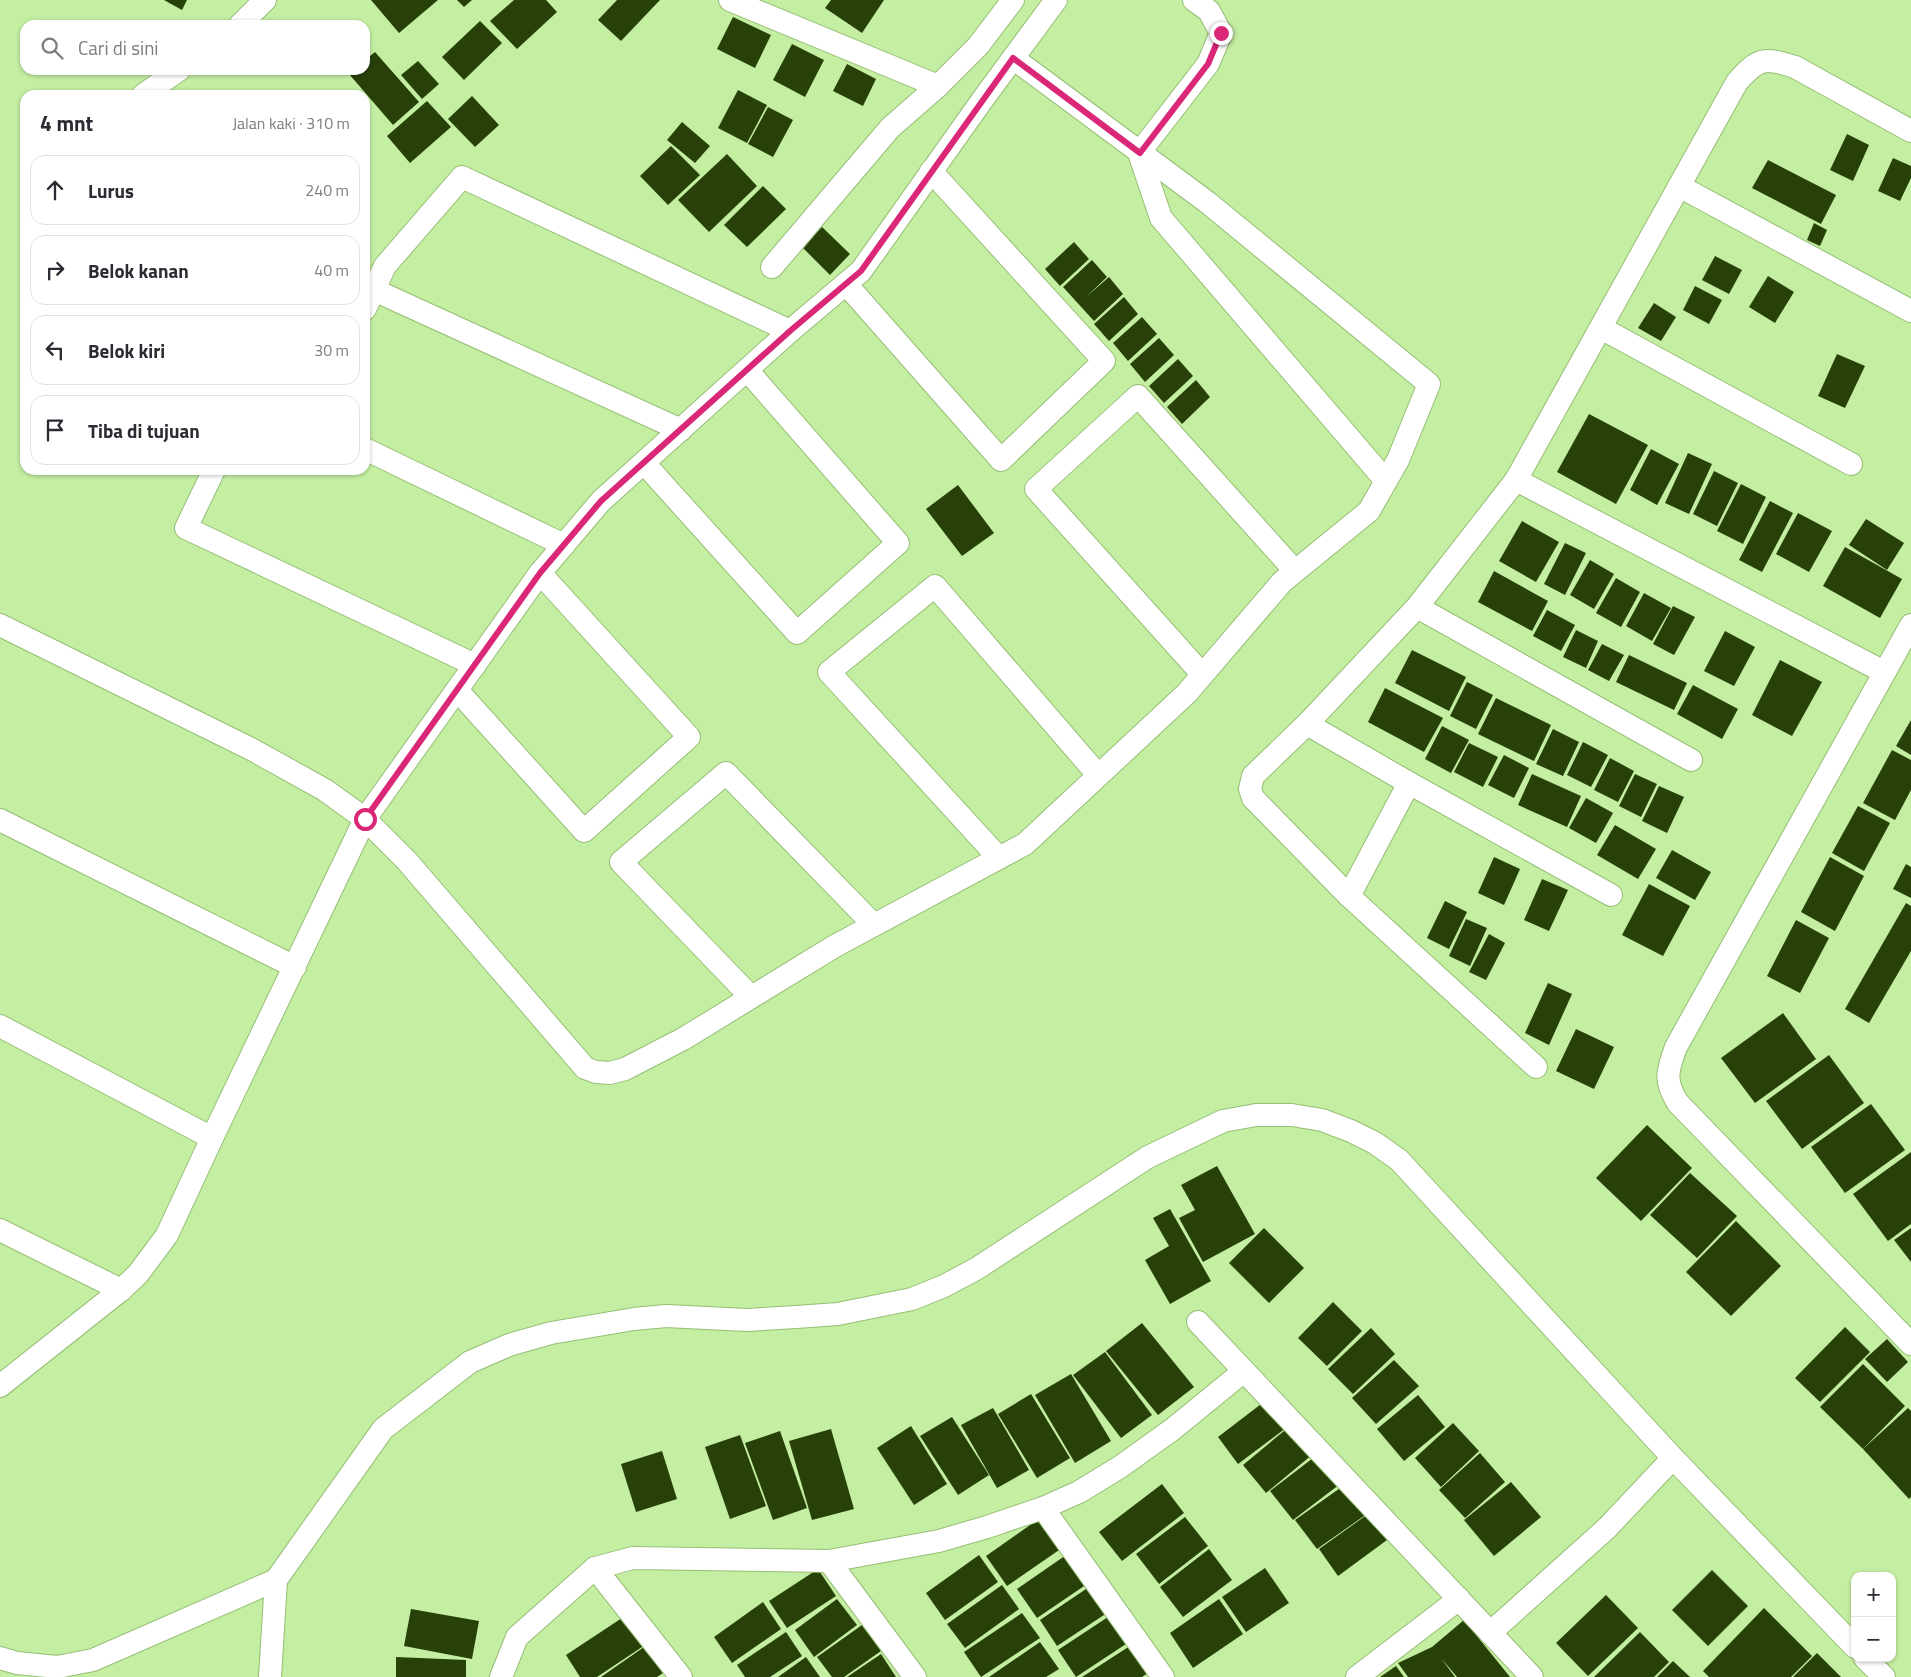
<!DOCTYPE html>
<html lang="id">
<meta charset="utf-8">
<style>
body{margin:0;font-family:"Titillium Web",sans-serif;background:#f2f2f3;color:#2b2b33}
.controls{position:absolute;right:15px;bottom:15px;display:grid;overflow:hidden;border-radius:10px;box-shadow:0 1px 4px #0004}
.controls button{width:45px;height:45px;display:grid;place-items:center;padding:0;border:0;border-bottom:1px solid #e1e1e2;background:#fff;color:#2b2b33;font:25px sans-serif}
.stop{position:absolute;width:15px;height:15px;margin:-11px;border:4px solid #db2777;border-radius:50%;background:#fff}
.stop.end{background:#db2777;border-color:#fff;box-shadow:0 1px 5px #0008}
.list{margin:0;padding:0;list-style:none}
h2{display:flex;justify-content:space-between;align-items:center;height:65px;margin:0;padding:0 20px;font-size:21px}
h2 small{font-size:16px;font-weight:400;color:#7c7c81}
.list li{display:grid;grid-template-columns:32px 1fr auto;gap:15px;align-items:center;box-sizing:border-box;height:70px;margin:0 10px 10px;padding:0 10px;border:1px solid #e1e1e2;border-radius:15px}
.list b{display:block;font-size:19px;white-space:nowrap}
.list em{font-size:16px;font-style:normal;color:#7c7c81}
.icon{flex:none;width:28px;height:28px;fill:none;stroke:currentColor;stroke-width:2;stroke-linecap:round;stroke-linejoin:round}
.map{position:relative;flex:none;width:1911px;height:1677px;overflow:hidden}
.search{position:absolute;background:#fff;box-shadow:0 1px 4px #0004;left:20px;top:20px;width:350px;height:55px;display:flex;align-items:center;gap:12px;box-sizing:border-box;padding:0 18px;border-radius:15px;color:#7c7c81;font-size:19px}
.panel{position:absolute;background:#fff;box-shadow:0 1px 4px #0004;left:20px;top:90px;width:350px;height:385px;border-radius:15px}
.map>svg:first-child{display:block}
.building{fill:#274109}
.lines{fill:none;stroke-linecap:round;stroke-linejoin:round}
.street-casing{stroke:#96be75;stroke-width:24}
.street{stroke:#fff;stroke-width:22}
.route{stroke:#db2777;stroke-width:6}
</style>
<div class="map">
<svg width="1911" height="1677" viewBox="0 0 1911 1677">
<rect width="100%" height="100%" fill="#c4eea2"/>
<g class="building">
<polygon points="164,0 187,0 182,10"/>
<polygon points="371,0 438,0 399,33"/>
<polygon points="457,0 472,0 464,7"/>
<polygon points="514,0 546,0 557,12 517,49 490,21"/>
<polygon points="617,0 660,0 621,41 598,20"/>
<polygon points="831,0 884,0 862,33 825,8"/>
<polygon points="733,17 771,35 755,68 717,49"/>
<polygon points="480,21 502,43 464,80 442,57"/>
<polygon points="792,44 824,60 805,97 773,80"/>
<polygon points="375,52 419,102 393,125 349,74 354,70 365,70 365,60"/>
<polygon points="418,61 439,84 422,99 401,75"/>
<polygon points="847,64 876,79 863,106 833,91"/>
<polygon points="738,90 767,105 747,143 718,128"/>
<polygon points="472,96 499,125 475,147 448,119"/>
<polygon points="427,101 451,127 410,163 387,136"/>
<polygon points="768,107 793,120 773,157 748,144"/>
<polygon points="682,122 710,146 695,163 667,140"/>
<polygon points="1847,134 1869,145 1853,181 1830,170"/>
<polygon points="671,146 700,175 668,205 640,176"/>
<polygon points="727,154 757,186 709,232 678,200"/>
<polygon points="1893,158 1911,166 1911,178 1900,201 1878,191"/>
<polygon points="1768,160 1836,195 1821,224 1752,188"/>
<polygon points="763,186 786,209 747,247 724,225"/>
<polygon points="1814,223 1827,230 1820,246 1807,240"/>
<polygon points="822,227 850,254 830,275 802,247"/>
<polygon points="1074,242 1089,259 1060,286 1045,269"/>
<polygon points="1715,256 1742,270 1729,294 1702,280"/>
<polygon points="1092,260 1107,277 1086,297 1109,277 1123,294 1094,321 1063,287"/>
<polygon points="1768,276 1794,292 1775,323 1749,307"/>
<polygon points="1695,286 1722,300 1709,324 1683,310"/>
<polygon points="1124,297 1138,314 1109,341 1094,324"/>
<polygon points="1654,303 1676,317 1661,341 1638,328"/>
<polygon points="1142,317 1157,334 1128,361 1113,343"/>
<polygon points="1159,338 1174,355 1145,382 1130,364"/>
<polygon points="1837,354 1865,366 1845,408 1818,396"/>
<polygon points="1178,359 1193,376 1164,403 1149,386"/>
<polygon points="1196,380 1210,397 1182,424 1167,407"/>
<polygon points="1589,414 1648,445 1616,504 1557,472"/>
<polygon points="1651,449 1679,464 1657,505 1630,490"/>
<polygon points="1688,453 1712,464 1689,514 1665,503"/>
<polygon points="1714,471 1738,483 1717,526 1693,514"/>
<polygon points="1741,484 1766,497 1743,544 1717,531"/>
<polygon points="958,485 994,533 962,556 926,509"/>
<polygon points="1770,501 1793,513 1762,572 1739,560"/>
<polygon points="1798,513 1832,531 1809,572 1776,554"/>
<polygon points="1866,519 1904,543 1887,570 1849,545"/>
<polygon points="1522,521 1559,542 1536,582 1499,561"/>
<polygon points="1565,543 1586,553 1565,595 1544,584"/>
<polygon points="1845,547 1902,579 1880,618 1823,586"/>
<polygon points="1590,560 1614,574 1594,609 1570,595"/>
<polygon points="1494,571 1548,601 1532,631 1478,602"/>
<polygon points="1616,578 1640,592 1621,627 1596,613"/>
<polygon points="1644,593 1671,608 1652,641 1626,626"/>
<polygon points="1673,606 1695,617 1674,655 1653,644"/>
<polygon points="1547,610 1575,625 1561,651 1533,636"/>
<polygon points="1576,630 1598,641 1586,668 1563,657"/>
<polygon points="1725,631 1755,647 1734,686 1704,671"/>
<polygon points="1602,644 1624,655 1609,681 1588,670"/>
<polygon points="1412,650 1466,677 1449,711 1395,683"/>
<polygon points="1629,655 1687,683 1674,710 1616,682"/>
<polygon points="1780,660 1822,682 1792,736 1752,715"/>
<polygon points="1467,682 1493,695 1476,729 1450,716"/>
<polygon points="1693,685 1738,709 1722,739 1677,714"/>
<polygon points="1385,688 1443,718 1424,752 1368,722"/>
<polygon points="1496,698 1551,725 1534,761 1478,734"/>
<polygon points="1911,720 1911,755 1896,746"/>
<polygon points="1442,726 1469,740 1451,773 1425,759"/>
<polygon points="1553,729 1579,742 1563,776 1536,764"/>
<polygon points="1583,742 1608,755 1591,787 1567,775"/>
<polygon points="1469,743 1498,757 1483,787 1454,772"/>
<polygon points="1892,750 1911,760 1911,790 1895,820 1863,803"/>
<polygon points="1504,755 1529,768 1514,798 1488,785"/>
<polygon points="1610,758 1634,771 1618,802 1594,790"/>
<polygon points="1532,774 1581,796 1567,827 1518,805"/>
<polygon points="1635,774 1657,784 1641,817 1619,806"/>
<polygon points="1659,786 1684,797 1667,833 1642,821"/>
<polygon points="1586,798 1613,813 1596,843 1569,828"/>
<polygon points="1858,806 1890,823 1864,871 1832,853"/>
<polygon points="1615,825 1656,849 1638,879 1597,855"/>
<polygon points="1672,850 1711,872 1695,900 1656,878"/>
<polygon points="1494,857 1520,869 1504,905 1478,893"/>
<polygon points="1830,857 1864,876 1835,931 1801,912"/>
<polygon points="1906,864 1911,867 1911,898 1893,889"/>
<polygon points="1542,879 1568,890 1549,931 1524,920"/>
<polygon points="1649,884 1690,906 1663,956 1622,935"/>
<polygon points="1445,901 1467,912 1449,949 1427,938"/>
<polygon points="1906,903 1911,906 1911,951 1869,1023 1845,1009"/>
<polygon points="1466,919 1487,928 1470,966 1449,956"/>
<polygon points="1796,920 1829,938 1800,993 1767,976"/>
<polygon points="1489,934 1505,943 1486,980 1469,972"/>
<polygon points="1548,983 1572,994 1549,1045 1525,1033"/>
<polygon points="1783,1013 1816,1059 1755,1103 1721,1058"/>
<polygon points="1576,1029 1614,1047 1594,1089 1556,1071"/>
<polygon points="1829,1055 1864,1103 1802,1149 1766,1101"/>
<polygon points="1871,1104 1905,1150 1845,1193 1811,1147"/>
<polygon points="1647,1125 1692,1168 1641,1221 1596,1178"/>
<polygon points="1911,1152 1911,1224 1888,1241 1853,1194"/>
<polygon points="1217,1166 1255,1234 1203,1262 1179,1218 1195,1210 1181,1185"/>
<polygon points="1690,1173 1737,1216 1697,1258 1650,1215"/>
<polygon points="1170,1209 1211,1281 1170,1304 1145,1260 1169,1246 1153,1218"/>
<polygon points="1736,1221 1781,1266 1731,1316 1686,1272"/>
<polygon points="1264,1228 1304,1268 1269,1303 1229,1263"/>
<polygon points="1911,1228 1911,1262 1894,1240"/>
<polygon points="1333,1302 1362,1331 1327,1366 1298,1338"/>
<polygon points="1142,1323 1194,1387 1158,1415 1106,1351"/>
<polygon points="1845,1327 1870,1352 1820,1402 1795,1378"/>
<polygon points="1371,1328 1395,1354 1353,1394 1328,1369"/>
<polygon points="1887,1339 1908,1362 1887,1382 1865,1359"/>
<polygon points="1105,1352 1152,1415 1121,1438 1073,1375"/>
<polygon points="1394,1360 1419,1386 1376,1424 1352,1398"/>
<polygon points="1863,1364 1905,1406 1863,1449 1820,1407"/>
<polygon points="1071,1374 1111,1441 1075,1463 1035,1395"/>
<polygon points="1031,1394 1070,1458 1037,1478 998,1414"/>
<polygon points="1418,1395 1445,1427 1404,1461 1377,1429"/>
<polygon points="1265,1401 1286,1428 1238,1464 1218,1437"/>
<polygon points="993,1408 1029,1470 997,1488 961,1425"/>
<polygon points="1908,1408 1911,1411 1911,1497 1909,1499 1863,1449"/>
<polygon points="952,1417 989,1475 958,1495 920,1436"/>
<polygon points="1453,1423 1479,1451 1441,1487 1415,1458"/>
<polygon points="911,1426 947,1484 914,1505 877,1448"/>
<polygon points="1290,1426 1313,1454 1266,1493 1243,1465"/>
<polygon points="831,1429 854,1509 812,1520 789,1441"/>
<polygon points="780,1431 807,1508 773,1520 745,1443"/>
<polygon points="740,1435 766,1506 730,1519 705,1447"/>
<polygon points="662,1451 677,1499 636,1512 621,1464"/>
<polygon points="1480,1453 1505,1482 1465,1518 1439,1490"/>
<polygon points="1317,1455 1340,1484 1293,1520 1270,1491"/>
<polygon points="1511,1482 1541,1517 1494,1556 1464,1520"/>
<polygon points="1162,1484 1184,1513 1122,1561 1099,1532"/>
<polygon points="1343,1486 1364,1516 1317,1549 1295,1520"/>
<polygon points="1368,1514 1387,1540 1338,1576 1319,1549"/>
<polygon points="1185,1517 1208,1546 1159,1584 1136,1554"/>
<polygon points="1040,1518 1062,1548 1007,1586 986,1556"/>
<polygon points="1209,1549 1232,1580 1183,1617 1160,1587"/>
<polygon points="1069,1553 1090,1582 1037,1618 1017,1589"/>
<polygon points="979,1555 998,1582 945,1620 926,1593"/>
<polygon points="1265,1568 1289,1603 1246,1632 1222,1597"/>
<polygon points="818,1569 836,1596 787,1628 769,1601"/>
<polygon points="1712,1570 1748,1606 1708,1646 1672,1610"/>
<polygon points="1002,1585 1019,1609 965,1648 947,1624"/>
<polygon points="1092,1585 1110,1611 1057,1646 1040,1620"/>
<polygon points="1606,1595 1638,1628 1588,1676 1556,1643"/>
<polygon points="837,1599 857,1625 814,1657 795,1630"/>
<polygon points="1219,1599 1243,1634 1193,1668 1170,1633"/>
<polygon points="763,1602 781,1629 732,1663 714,1637"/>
<polygon points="1764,1608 1812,1656 1791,1677 1709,1677 1703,1671"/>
<polygon points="411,1609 479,1621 472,1659 404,1646"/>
<polygon points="1022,1613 1040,1638 981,1677 964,1652"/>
<polygon points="1111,1615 1129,1642 1076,1677 1058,1650"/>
<polygon points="625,1616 645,1645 597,1677 580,1677 566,1655"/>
<polygon points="1464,1620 1510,1677 1457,1677 1441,1658 1455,1677 1408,1677 1398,1663 1432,1647"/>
<polygon points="862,1625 881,1651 844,1677 832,1677 817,1657"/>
<polygon points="786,1632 802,1656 770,1677 745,1677 737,1665"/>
<polygon points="1640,1632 1669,1662 1654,1677 1594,1677"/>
<polygon points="1040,1642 1059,1669 1046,1677 989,1677"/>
<polygon points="1133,1644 1151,1671 1142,1677 1082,1677"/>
<polygon points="644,1647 663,1673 657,1677 601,1677"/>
<polygon points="1817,1653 1841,1677 1793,1677"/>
<polygon points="881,1654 896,1677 847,1677"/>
<polygon points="396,1657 466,1660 466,1677 396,1677"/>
<polygon points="806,1657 820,1677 778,1677"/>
<polygon points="1673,1661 1690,1677 1657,1677"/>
<polygon points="1396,1666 1404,1677 1380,1677"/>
</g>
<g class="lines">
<g class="street-casing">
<g id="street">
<polyline points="730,0 938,86"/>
<polyline points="1194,0 1209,11 1221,33 1208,64 1139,153 1161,218 1386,481"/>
<polyline points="240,25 265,0"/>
<polyline points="143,95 179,70"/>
<polyline points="1679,186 1911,311"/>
<polyline points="772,267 890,128 938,86 978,46 1013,0"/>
<polyline points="846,284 1001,460 1104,361 931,171"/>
<polyline points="365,290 374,290 681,430"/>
<polyline points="365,309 385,266 462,177 790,331"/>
<polyline points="1601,328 1851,464"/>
<polyline points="365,449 564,545"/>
<polyline points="644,463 797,633 898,543 747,370"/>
<polyline points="214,470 186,528 475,665"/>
<polyline points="1516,480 1884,672"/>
<polyline points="1417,607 1691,760"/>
<polyline points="0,625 253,750 325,790 365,819 407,861 585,1068 596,1072 610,1073 625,1069 683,1039 835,946 1025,844 1187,693 1282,582 1369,511 1398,460 1429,384 1207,202 1013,58"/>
<path d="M1911,625L1676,1047C1667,1071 1664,1081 1678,1103L1911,1344"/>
<polyline points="1202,674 1036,489 1138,396 1295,571"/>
<polyline points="457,690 584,831 689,737 540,573"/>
<polyline points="1307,724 1409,783 1611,895"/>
<polyline points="0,820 295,967"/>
<polyline points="999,858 829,672 935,586 1098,775"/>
<polyline points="1349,896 1409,783"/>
<polyline points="751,997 621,862 726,773 874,925"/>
<polyline points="0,1026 212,1138"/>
<path d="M1536,1067L1349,896L1253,798L1250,789L1253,776L1307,724L1417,607L1516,480L1737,82C1758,58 1764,57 1795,67L1911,131"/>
<polyline points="0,1230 121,1290"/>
<polyline points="1198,1322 1532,1677"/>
<polyline points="0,1386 121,1290 138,1274 167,1235 212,1138 365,819 540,573 601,501 790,331 861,271 983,99 1056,0"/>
<polyline points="1043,1508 1163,1677"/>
<polyline points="829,1561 915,1677"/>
<polyline points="595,1568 681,1677"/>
<polyline points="1490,1633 1607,1528 1673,1458"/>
<polyline points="0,1658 17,1663 57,1667 93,1660 276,1580"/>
<polyline points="1865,1658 1884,1677"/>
<polyline points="270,1677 276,1580 383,1429 470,1362 509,1345 551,1333 634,1319 666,1316 747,1320 796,1317 838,1314 912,1299 944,1286 976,1269 1148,1157 1223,1121 1256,1115 1292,1115 1322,1120 1351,1131 1375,1143 1399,1160 1673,1458 1855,1647"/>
<polyline points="501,1677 517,1637 595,1568 633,1558 829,1561 939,1541 987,1527 1043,1508 1079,1492 1120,1467 1173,1429 1244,1371"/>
<polyline points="1357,1677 1459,1599"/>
</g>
</g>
<use href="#street" class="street"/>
</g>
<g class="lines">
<polyline class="route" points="365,819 540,573 601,501 790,331 861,271 1013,58 1140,153 1208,64 1221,33"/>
</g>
</svg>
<div class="controls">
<button>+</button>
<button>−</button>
</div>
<div class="stop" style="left:365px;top:819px"></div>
<div class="stop end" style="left:1221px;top:33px"></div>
<div class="search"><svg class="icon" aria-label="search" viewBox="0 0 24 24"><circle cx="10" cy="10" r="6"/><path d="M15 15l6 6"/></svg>Cari di sini</div>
<section class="panel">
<h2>4 mnt<small>Jalan kaki · 310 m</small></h2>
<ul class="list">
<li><svg class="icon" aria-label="ahead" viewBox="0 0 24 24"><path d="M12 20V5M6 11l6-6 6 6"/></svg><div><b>Lurus</b></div><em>240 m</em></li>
<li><svg class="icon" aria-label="right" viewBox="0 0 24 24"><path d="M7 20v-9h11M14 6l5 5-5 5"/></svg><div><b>Belok kanan</b></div><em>40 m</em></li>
<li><svg class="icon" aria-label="left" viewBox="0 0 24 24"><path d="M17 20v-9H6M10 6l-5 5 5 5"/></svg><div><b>Belok kiri</b></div><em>30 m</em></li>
<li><svg class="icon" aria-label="arrive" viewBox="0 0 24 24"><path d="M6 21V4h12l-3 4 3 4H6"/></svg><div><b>Tiba di tujuan</b></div></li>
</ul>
</section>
</div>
